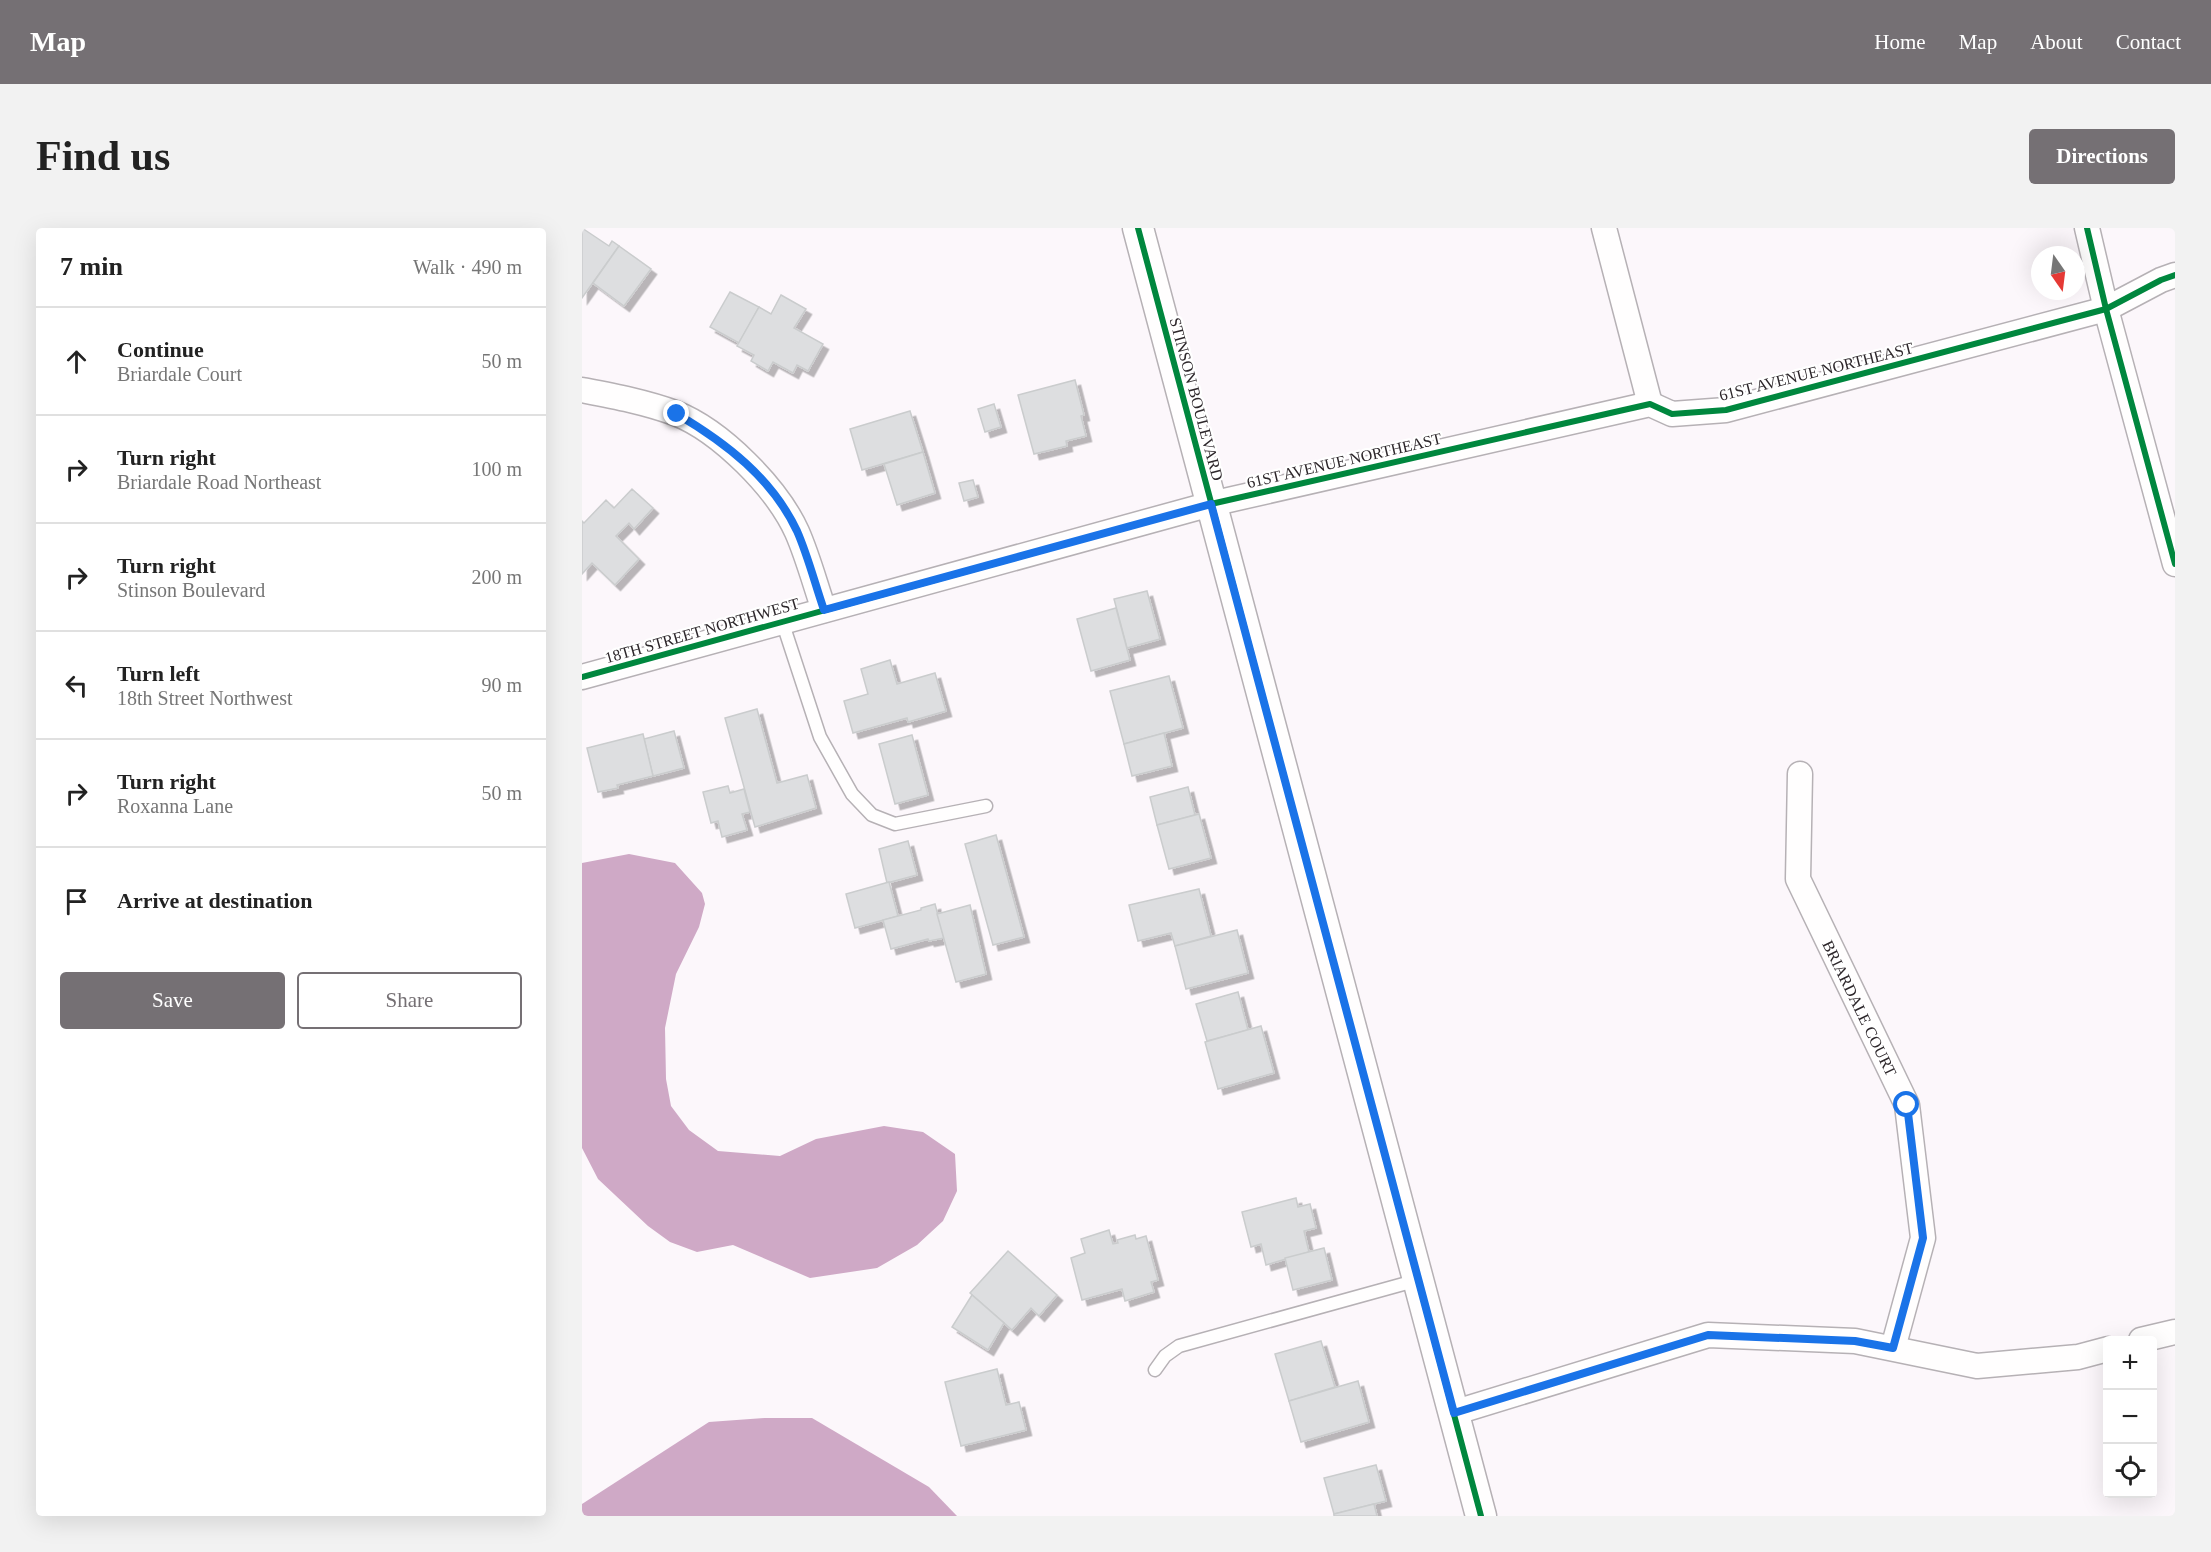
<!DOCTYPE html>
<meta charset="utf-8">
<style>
body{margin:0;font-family:Georgia,serif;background:#f2f2f2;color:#222}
.controls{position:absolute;right:18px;bottom:18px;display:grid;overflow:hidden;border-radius:6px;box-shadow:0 6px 24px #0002}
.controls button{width:54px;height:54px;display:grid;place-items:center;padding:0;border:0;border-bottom:2px solid #e0e0e0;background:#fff;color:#222;font:30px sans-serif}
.compass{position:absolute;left:1449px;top:18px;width:54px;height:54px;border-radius:50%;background:#fff;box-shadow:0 6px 24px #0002;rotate:166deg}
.stop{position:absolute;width:18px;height:18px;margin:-14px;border:4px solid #1a73e8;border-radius:50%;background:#fff}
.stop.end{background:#1a73e8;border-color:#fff;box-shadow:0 2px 6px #0008}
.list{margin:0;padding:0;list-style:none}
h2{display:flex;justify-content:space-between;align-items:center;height:78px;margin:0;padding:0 24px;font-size:26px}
h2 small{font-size:20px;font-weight:400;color:#767676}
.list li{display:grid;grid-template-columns:39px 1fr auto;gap:18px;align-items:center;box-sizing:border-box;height:108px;padding:0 24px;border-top:2px solid #e0e0e0}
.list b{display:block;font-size:22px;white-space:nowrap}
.list p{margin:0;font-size:20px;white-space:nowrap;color:#767676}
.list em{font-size:20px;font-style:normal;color:#767676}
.actions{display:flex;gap:12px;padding:18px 24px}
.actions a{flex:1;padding:14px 0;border:2px solid #757074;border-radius:6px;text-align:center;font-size:21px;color:#757074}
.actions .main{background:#757074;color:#fff}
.icon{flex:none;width:33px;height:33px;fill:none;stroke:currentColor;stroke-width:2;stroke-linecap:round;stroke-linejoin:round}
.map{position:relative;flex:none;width:1593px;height:1288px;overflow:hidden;border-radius:6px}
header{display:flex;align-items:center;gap:36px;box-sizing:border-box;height:84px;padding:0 30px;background:#757074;color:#fff}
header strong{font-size:28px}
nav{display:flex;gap:33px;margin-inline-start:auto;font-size:21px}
.intro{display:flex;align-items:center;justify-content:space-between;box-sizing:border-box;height:144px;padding:0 36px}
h1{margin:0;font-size:42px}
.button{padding:15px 27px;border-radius:6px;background:#757074;color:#fff;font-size:21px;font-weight:700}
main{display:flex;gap:36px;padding:0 36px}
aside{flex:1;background:#fff;border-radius:6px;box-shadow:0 6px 24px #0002}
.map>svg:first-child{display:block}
.water{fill:#cfa9c6}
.building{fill:#dddee0;stroke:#cacccd;stroke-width:1.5;filter:url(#shadow)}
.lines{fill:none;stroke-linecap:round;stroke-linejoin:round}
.service-casing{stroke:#b6b1b5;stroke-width:15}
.minor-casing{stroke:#b6b1b5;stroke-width:27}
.tertiary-casing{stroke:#b6b1b5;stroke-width:33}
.service{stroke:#fffefe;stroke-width:12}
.minor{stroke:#fffefe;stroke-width:24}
.tertiary{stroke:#fffefe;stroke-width:30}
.cycleway-casing{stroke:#fff;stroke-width:10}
.cycleway{stroke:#00873e;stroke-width:6}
.route{stroke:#1a73e8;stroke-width:8}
.labels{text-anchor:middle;stroke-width:4.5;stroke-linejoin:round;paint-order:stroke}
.street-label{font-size:16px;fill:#2d272b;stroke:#fff}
</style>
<header>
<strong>Map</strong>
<nav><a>Home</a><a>Map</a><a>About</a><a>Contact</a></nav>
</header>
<div class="intro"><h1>Find us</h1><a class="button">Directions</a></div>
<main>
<aside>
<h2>7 min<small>Walk · 490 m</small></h2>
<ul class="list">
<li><svg class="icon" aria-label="ahead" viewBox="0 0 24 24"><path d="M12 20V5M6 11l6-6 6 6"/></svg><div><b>Continue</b><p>Briardale Court</p></div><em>50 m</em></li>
<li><svg class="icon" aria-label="right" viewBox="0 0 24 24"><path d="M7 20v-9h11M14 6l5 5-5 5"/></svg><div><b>Turn right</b><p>Briardale Road Northeast</p></div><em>100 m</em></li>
<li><svg class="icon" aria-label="right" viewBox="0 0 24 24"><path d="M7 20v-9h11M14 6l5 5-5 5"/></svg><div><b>Turn right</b><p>Stinson Boulevard</p></div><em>200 m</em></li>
<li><svg class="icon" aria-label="left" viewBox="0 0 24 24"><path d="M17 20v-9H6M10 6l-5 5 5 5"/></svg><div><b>Turn left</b><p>18th Street Northwest</p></div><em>90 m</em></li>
<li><svg class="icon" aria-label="right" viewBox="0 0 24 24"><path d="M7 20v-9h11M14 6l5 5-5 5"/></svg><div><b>Turn right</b><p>Roxanna Lane</p></div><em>50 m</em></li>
<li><svg class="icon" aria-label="arrive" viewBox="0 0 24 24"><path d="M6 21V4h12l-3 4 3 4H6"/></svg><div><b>Arrive at destination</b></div></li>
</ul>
<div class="actions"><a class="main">Save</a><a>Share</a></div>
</aside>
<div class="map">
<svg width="1593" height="1288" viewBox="0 0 1593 1288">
<defs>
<filter id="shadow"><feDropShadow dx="5.5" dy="5.5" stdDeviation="0" flood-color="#0004"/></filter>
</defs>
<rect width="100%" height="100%" fill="#fcf7fb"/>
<g class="water">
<polygon points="47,626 93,635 120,665 123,676 117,699 94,746 83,800 84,851 89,878 107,902 136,923 198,928 234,911 302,898 341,904 373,926 375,963 361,993 335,1017 295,1040 228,1050 151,1017 115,1024 88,1014 66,998 16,951 0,920 0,635"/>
<polygon points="182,1190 230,1190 347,1259 375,1288 0,1288 0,1276 127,1194"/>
</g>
<g class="building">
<polygon points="0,0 27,18 30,13 37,18 0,70"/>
<polygon points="37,18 69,41 42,78 11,55"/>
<polygon points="148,64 177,79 157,115 128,99"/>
<polygon points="199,67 224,81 212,100 241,116 226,143 215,137 211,145 191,134 186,143 169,133 172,127 155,118 177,79 189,86"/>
<polygon points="493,152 502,187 499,188 504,208 484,213 485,218 452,226 436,167"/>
<polygon points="412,176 419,199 403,204 396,181"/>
<polygon points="328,183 341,224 280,242 268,201"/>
<polygon points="341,224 353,265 315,277 302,236"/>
<polygon points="391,252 396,269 382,273 377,255"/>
<polygon points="50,261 71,280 52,301 47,295 34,308 57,331 33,357 10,335 0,346 0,293 2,295 24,272 32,280"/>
<polygon points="565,363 578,411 545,420 532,371"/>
<polygon points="534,380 548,432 509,443 495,391"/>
<polygon points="308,432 315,456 353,445 364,483 326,494 325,490 271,505 262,473 286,466 279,441"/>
<polygon points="587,448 601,500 542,516 528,463"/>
<polygon points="175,481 195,555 225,547 234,580 173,599 143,490"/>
<polygon points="92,503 102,540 71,548 62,511"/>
<polygon points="582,505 590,538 550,548 542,516"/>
<polygon points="61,506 71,548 35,557 36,560 16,564 5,520"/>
<polygon points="330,507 346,567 313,576 297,516"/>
<polygon points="146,558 148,565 162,561 168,584 160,586 165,602 140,609 136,593 129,595 121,564"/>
<polygon points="606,559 613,587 575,597 568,569"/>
<polygon points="617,586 629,630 587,641 575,597"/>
<polygon points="414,607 442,709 411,717 383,616"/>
<polygon points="326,613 335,647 305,655 297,621"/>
<polygon points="307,654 316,688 273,700 264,666"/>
<polygon points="617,661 629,708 593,718 589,705 556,713 547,677"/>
<polygon points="353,676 362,710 347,713 346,711 309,721 301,692 339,682 339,680"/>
<polygon points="388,677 404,746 374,754 355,686"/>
<polygon points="655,702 666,745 604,761 593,718"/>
<polygon points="656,764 666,802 625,813 614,776"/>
<polygon points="679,798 692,845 636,861 623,814"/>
<polygon points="714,970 716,979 728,976 734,1000 722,1003 727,1024 684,1037 679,1016 669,1019 660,984"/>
<polygon points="527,1002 531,1016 536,1015 535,1012 553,1007 554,1011 564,1008 576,1052 569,1054 572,1064 543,1073 540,1061 500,1072 489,1030 503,1025 499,1011"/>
<polygon points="742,1020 750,1052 711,1062 703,1030"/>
<polygon points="426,1023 475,1067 457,1088 449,1080 430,1102 388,1065"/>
<polygon points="390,1067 422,1095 406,1122 370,1099"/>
<polygon points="739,1113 753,1159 707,1173 693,1126"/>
<polygon points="415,1141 424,1177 437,1174 444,1202 379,1218 363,1154"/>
<polygon points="776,1153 787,1194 719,1214 707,1173"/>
<polygon points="794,1237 804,1273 752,1286 742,1250"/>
<polygon points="792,1276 795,1288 752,1288 752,1286"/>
</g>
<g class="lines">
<g class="service-casing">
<g id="service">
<polyline points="200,393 238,509 270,566 290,587 313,596 404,578"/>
<polyline points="573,1142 583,1128 597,1118 836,1052"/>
</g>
</g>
<g class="minor-casing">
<g id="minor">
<polyline points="1022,0 1068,176"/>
<polyline points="1505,0 1524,81 1593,336"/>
<path d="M0,162C31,168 63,174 93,185C139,203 195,260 215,304C226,329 233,356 242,382"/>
<polyline points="0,449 629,276 1068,176 1090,186 1144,182 1524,81 1579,52 1593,47"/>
<polyline points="1218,546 1216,651 1325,877 1341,1010 1311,1120"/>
<polyline points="1559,1112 1593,1104"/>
<polyline points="871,1185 1126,1107 1273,1113 1395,1138 1496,1129 1526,1121"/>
</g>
</g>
<g class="tertiary-casing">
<polyline id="tertiary" points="556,0 899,1288"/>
</g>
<use href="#service" class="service"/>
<use href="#minor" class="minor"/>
<use href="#tertiary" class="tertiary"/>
<g class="cycleway-casing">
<g id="cycleway">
<polyline points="556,0 899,1288"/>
<polyline points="1505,0 1524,81 1593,336"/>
<polyline points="0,449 629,276 1068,176 1090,186 1144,182 1524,81 1579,52 1593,47"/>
</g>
</g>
<use href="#cycleway" class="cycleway"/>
</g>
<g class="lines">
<path class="route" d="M95,186C144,215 190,250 215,303C226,328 233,356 242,382L629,276L872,1185L1126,1107L1273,1113L1311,1120L1341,1010L1325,877"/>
</g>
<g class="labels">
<g class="street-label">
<text transform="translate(1234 143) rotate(-14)" y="6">61ST AVENUE NORTHEAST</text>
<text transform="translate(615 171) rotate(75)" y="6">STINSON BOULEVARD</text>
<text transform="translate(762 232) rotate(-13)" y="6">61ST AVENUE NORTHEAST</text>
<text transform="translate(120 402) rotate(-16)" y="6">18TH STREET NORTHWEST</text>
<text transform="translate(1278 780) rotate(64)" y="6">BRIARDALE COURT</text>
</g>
</g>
</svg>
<div class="controls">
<button>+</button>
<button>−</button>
<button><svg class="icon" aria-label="locate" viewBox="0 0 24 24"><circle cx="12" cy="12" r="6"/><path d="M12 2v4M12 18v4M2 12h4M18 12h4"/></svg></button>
</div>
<svg class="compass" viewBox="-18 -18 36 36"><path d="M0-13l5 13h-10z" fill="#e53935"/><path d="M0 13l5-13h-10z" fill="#767676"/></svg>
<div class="stop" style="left:1325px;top:877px"></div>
<div class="stop end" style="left:95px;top:186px"></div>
</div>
</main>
